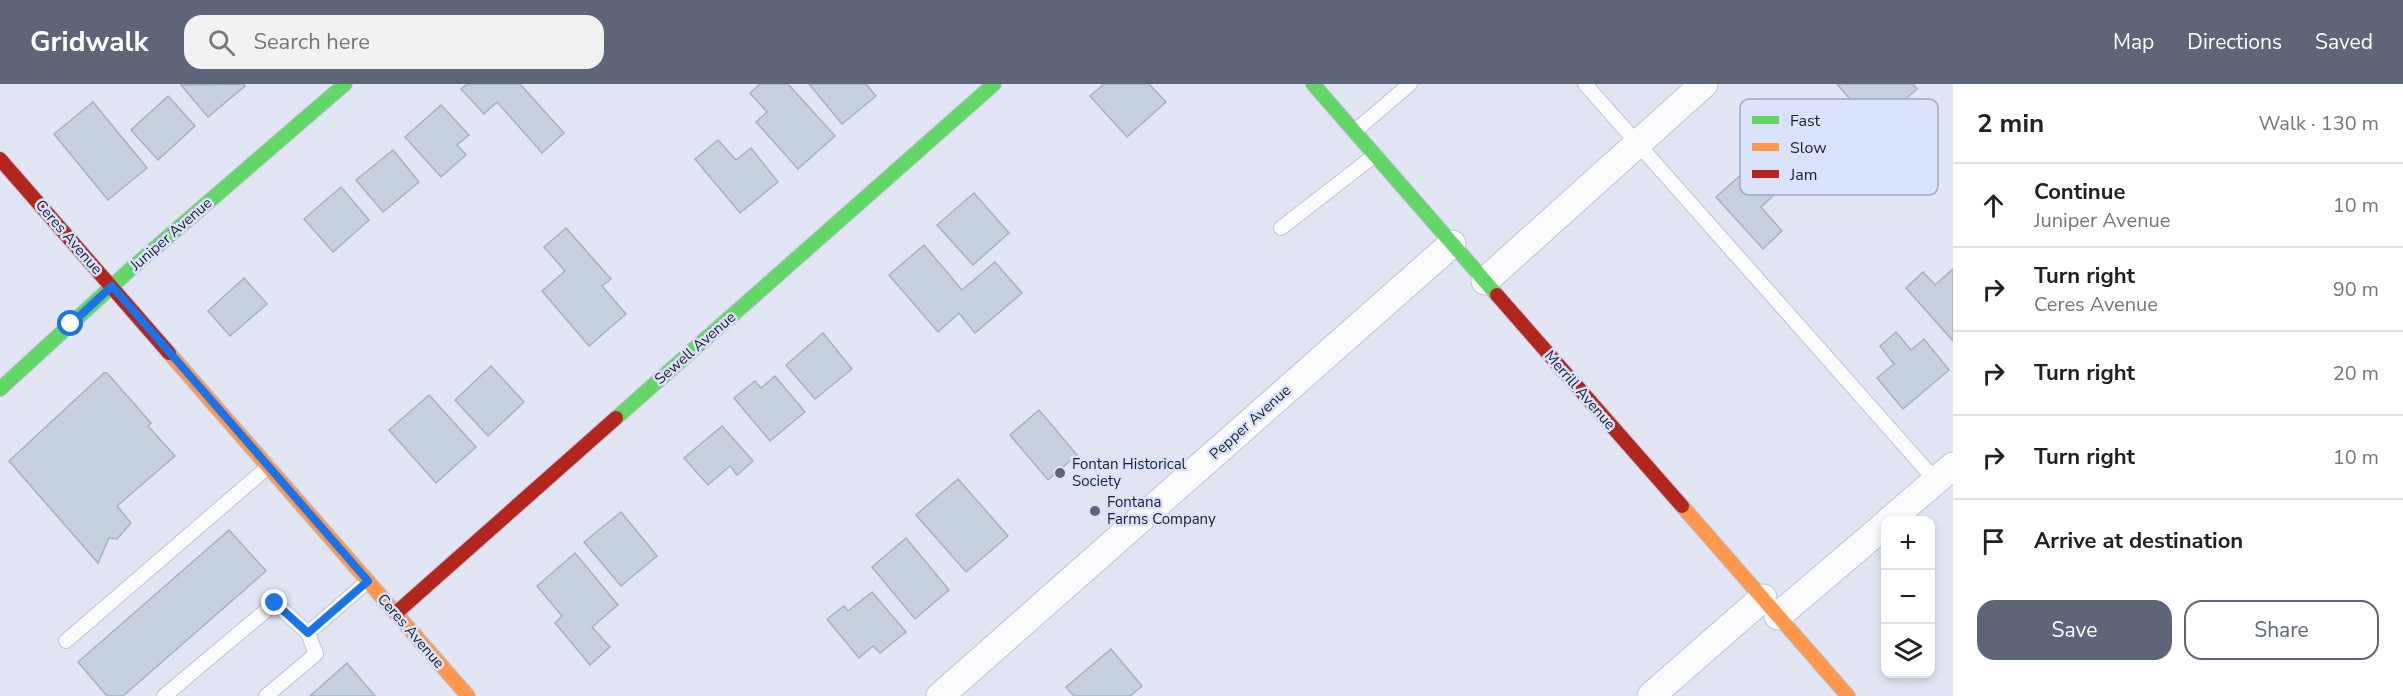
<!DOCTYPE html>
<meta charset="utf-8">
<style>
body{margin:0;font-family:"Nunito Sans",sans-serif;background:#f2f2f2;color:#222}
.controls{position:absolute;right:18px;bottom:18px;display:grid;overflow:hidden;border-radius:12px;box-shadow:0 3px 9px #0003}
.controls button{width:54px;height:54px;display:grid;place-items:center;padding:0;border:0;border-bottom:2px solid #e0e0e0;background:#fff;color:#222;font:30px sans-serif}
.stop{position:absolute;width:18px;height:18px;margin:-14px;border:4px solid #1a73e8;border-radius:50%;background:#fff}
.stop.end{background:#1a73e8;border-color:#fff;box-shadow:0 2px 6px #0008}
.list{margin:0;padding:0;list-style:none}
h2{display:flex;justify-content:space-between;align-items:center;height:78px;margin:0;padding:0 24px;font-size:26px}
h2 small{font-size:20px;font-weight:400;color:#767676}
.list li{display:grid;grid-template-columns:39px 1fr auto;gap:18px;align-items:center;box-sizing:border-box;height:84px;padding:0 24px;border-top:2px solid #e0e0e0}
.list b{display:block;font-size:22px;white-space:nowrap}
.list p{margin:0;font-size:20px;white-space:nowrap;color:#767676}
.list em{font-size:20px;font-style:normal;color:#767676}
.actions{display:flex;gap:12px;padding:18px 24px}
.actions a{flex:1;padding:14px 0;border:2px solid #5f6578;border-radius:18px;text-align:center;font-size:21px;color:#5f6578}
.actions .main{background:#5f6578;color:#fff}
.icon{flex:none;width:33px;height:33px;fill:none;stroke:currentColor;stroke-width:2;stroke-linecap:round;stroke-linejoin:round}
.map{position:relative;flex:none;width:1953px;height:612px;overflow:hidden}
header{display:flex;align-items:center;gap:36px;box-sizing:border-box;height:84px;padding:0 30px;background:#5f6578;color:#fff}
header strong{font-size:28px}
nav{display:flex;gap:33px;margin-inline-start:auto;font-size:21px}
.search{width:420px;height:54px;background:#f2f2f2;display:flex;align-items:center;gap:15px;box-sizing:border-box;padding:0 21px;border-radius:18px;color:#767676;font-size:22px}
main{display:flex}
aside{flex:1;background:#fff}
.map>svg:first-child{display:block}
.building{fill:#c6d0df;stroke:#a7b1c0;stroke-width:1.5}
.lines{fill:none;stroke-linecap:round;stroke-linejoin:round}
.lane-casing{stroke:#bec3d4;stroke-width:16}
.street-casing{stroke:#bec3d4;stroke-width:29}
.fast-casing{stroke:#bec3d4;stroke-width:16}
.slow-casing{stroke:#bec3d4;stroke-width:16}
.jam-casing{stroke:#bec3d4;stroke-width:16}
.lane{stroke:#fbfbfd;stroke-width:14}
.street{stroke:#fbfbfd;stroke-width:27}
.fast{stroke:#63d668;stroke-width:14}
.slow{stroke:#ff974d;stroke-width:14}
.jam{stroke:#b3261e;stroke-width:14}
.route{stroke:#1a73e8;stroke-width:8}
.poi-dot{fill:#5f6578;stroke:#dbe3fb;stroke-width:2}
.labels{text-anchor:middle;stroke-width:5;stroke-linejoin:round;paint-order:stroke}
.street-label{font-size:15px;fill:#191f35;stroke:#dbe3fb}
.poi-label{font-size:15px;fill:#191f35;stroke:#dbe3fb;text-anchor:start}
.key{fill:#dbe3fb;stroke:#a1a8c0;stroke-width:1.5}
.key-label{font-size:16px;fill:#191f35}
</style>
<header>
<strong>Gridwalk</strong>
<div class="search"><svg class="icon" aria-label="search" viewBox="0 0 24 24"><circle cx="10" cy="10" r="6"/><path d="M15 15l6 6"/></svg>Search here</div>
<nav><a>Map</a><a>Directions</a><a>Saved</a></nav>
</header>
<main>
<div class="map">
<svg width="1953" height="612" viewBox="0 0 1953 612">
<rect width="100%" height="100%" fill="#e2e6f4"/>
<g class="building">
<polygon points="244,0 245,2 208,33 181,1"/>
<polygon points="467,0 520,0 564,49 542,69 497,18 484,30 461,5"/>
<polygon points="760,0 788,0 835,52 798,85 756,38 767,28 750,9"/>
<polygon points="809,0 866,0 876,12 842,40"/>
<polygon points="1104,0 1149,0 1166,18 1127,53 1090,12"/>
<polygon points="1837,0 1913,0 1917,5 1874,43"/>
<polygon points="168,12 195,42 158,76 131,46"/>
<polygon points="93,18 147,84 108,116 54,50"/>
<polygon points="441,21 469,51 457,61 466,71 441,93 405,53"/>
<polygon points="718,56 736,76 751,64 778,98 740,129 695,75"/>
<polygon points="393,66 419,98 383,128 356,96"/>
<polygon points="1761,73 1786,100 1761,123 1782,147 1763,165 1716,113"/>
<polygon points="341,103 369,136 333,168 304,135"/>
<polygon points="974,109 1009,149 973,181 937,141"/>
<polygon points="566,144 611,195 602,202 626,230 589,262 542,207 565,187 544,163"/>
<polygon points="924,161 962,206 995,178 1022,209 975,249 959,229 938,248 889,191"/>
<polygon points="1953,185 1953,257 1906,204 1923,188 1935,201"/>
<polygon points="244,194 267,220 230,252 208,227"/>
<polygon points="1896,248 1911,266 1924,255 1949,286 1903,325 1877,294 1894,280 1880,262"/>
<polygon points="823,249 852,285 815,315 786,281"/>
<polygon points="491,282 524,318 488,352 455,316"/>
<polygon points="104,289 107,289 151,339 148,342 175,372 117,422 131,439 117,455 109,454 98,479 9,377"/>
<polygon points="775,292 805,328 770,357 734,314 755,297 761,304"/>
<polygon points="429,311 476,363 436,399 389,346"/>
<polygon points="1039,326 1077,371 1048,396 1010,351"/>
<polygon points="722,342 753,377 737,391 730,382 708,401 684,374"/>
<polygon points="958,395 1008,452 966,488 916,431"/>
<polygon points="621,428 657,472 621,502 584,458"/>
<polygon points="229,446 266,487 123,612 107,612 78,578"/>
<polygon points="906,454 949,506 915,535 872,483"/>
<polygon points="575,469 618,521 592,543 610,563 590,581 555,539 562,532 537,502"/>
<polygon points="872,508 906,548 880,569 873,562 859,574 827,535 844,522 848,527"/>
<polygon points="1111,565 1142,602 1130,612 1074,612 1066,603"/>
<polygon points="347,579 375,612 310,612"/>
</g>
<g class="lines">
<g class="lane-casing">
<g id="lane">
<polyline points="1585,0 1936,397"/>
<polyline points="1355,47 1410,0"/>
<polyline points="1281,144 1375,71"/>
<polyline points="308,549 368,497"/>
<polyline points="66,557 269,382"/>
<polyline points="164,612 275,519 308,549 316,570 266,612"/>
</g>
</g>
<g class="street-casing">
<g id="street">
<polyline points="1485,197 1704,0"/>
<polyline points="1890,436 1953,382"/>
<polyline points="1778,532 1886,440"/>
<polyline points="940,612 1452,160"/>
<polyline points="1651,612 1763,514"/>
</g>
</g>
<g class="fast-casing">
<g id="fast">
<polyline points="1313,0 1497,211"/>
<polyline points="0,305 133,183 345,0"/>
<polyline points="616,334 994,0"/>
</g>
</g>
<g class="slow-casing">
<g id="slow">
<polyline points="169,269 468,612"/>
<polyline points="1682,422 1848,612"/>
</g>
</g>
<g class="jam-casing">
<g id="jam">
<polyline points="0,75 169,269"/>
<polyline points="1497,211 1682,422"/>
<polyline points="396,529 616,334"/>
</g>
</g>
<use href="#lane" class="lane"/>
<use href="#street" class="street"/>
<use href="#fast" class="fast"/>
<use href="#slow" class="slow"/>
<use href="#jam" class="jam"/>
</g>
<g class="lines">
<polyline class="route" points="71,240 112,202 368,497 308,549 275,519"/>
</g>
<g class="poi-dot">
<circle cx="1060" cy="389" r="6"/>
<circle cx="1095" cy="427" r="6"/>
</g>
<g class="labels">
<g class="street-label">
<text transform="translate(171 150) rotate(-41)" y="5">Juniper Avenue</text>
<text transform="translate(69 153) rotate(49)" y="5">Ceres Avenue</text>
<text transform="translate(695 264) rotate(-41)" y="5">Sewell Avenue</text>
<text transform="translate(1580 306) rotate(49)" y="5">Merrill Avenue</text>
<text transform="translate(1250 338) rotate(-42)" y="5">Pepper Avenue</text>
<text transform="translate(411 547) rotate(49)" y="5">Ceres Avenue</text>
</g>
<g class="poi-label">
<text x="1072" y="385">Fontan Historical<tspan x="1072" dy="17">Society</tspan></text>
<text x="1107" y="423">Fontana<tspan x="1107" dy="17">Farms Company</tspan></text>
</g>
</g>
<rect x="1740" y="15" width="198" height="96" rx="9" class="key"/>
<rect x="1752" y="32" width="27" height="8" fill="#63d668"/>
<rect x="1752" y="59" width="27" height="8" fill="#ff974d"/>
<rect x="1752" y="86" width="27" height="8" fill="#b3261e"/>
<g class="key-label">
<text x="1790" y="42">Fast</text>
<text x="1790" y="69">Slow</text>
<text x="1790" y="96">Jam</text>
</g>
</svg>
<div class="controls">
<button>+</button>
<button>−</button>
<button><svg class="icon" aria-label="layers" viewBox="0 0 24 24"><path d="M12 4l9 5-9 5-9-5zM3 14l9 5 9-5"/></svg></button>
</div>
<div class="stop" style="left:71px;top:240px"></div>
<div class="stop end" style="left:275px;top:519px"></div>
</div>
<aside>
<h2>2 min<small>Walk · 130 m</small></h2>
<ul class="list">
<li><svg class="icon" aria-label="ahead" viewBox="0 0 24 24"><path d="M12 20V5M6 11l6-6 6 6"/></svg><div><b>Continue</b><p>Juniper Avenue</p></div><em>10 m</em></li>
<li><svg class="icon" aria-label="right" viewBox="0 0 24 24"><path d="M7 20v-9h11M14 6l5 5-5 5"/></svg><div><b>Turn right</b><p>Ceres Avenue</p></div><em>90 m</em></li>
<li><svg class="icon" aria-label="right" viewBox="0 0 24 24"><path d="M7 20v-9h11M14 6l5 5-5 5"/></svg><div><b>Turn right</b></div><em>20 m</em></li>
<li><svg class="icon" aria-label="right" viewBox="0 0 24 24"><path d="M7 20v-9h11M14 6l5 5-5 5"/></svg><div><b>Turn right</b></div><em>10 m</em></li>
<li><svg class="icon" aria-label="arrive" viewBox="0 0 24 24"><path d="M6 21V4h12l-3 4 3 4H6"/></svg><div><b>Arrive at destination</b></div></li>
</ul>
<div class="actions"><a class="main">Save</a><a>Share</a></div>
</aside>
</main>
